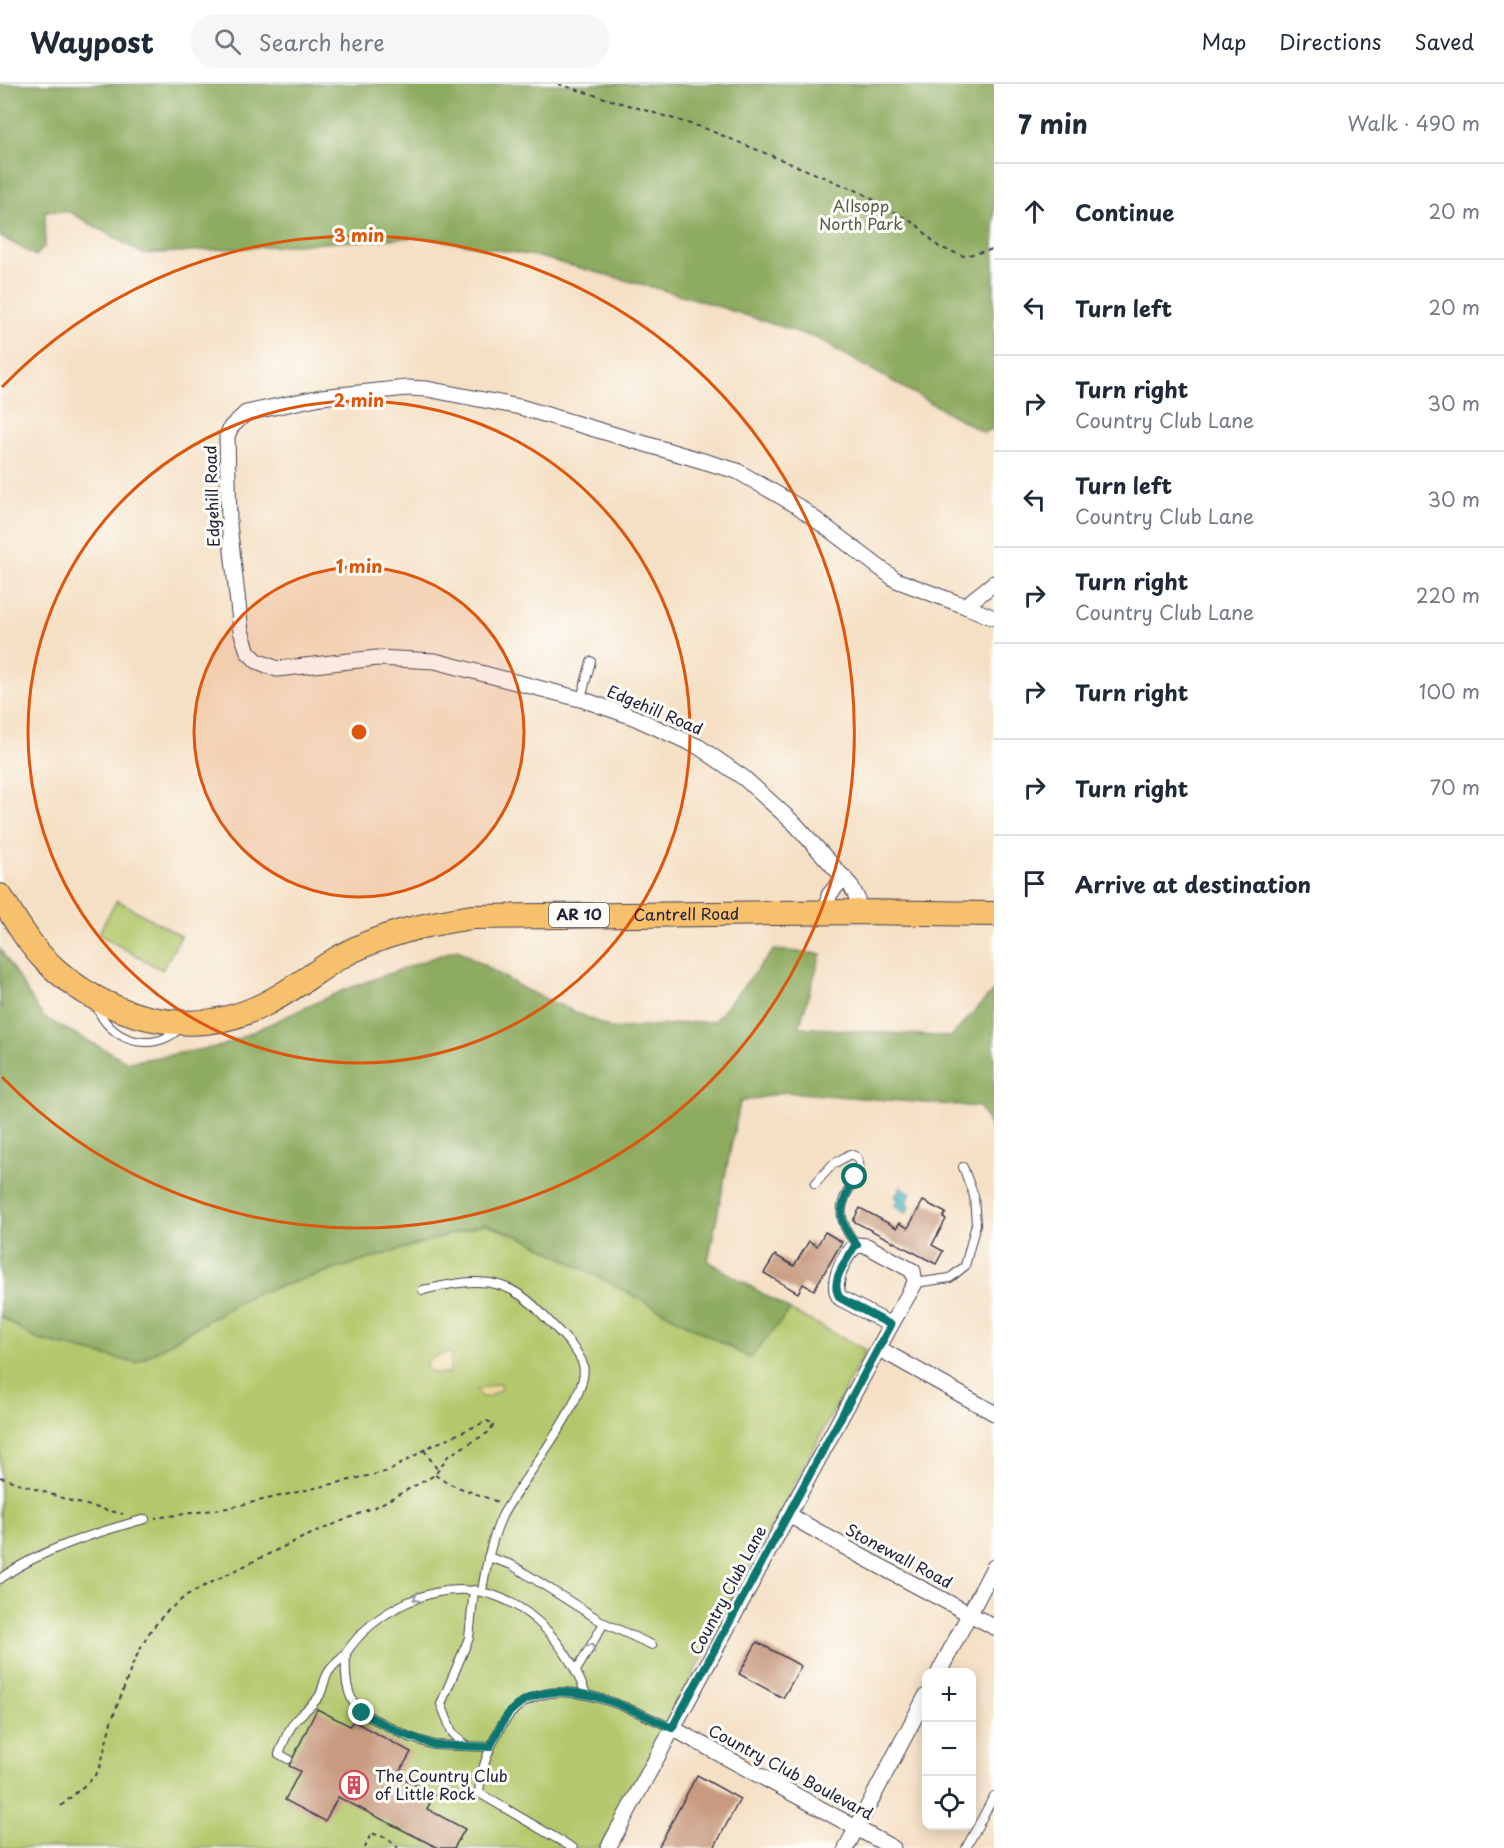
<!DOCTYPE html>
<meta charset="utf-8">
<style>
body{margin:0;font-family:"Playpen Sans",sans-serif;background:#f6f6f7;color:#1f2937}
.controls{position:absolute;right:18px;bottom:18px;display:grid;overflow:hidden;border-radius:12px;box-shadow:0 3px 15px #0003}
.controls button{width:54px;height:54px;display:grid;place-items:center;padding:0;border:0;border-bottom:2px solid #e0e1e3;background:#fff;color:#1f2937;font:30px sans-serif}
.stop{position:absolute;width:18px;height:18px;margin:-14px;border:4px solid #0f766e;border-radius:50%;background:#fff}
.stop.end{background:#0f766e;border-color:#fff;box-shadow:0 2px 6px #0008}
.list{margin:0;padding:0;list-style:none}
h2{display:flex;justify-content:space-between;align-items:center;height:78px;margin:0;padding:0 24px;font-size:26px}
h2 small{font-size:20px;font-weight:400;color:#747a83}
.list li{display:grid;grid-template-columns:39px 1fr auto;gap:18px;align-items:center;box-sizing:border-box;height:96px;padding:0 24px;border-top:2px solid #e0e1e3}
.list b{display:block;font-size:22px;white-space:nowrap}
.list p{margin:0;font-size:20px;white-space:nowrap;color:#747a83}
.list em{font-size:20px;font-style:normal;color:#747a83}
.icon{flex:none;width:33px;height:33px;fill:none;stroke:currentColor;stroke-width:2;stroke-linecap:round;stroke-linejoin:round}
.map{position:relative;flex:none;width:994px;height:1764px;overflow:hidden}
header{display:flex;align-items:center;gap:36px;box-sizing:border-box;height:84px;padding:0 30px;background:#fff;border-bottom:2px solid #e0e1e3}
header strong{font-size:28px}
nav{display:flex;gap:33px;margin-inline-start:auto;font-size:21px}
.search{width:420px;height:54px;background:#f6f6f7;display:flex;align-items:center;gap:15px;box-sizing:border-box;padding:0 21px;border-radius:33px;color:#747a83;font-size:22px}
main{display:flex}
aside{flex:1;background:#fff}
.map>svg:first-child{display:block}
.green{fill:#b3c86c;stroke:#6a7554;stroke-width:1.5}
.forest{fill:#8eac60;stroke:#58674e;stroke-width:1.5}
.sand{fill:#eeda9e;stroke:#887e6c;stroke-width:1.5}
.water{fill:#48b6c2;stroke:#356c7e;stroke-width:1.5}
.building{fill:#c89a7f}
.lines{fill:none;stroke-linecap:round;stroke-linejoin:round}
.lane-casing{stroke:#423e50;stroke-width:10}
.street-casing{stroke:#423e50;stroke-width:17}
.primary-casing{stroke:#423e50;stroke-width:26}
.path{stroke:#423e50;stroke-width:2;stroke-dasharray:4.5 4.5;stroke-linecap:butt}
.lane{stroke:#fff;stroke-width:8}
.street{stroke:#fff;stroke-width:15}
.primary{stroke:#f7c06c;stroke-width:24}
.oneway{stroke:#9c9ca7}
.route{stroke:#0f766e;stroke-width:8}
.ring{fill:none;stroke:#de560e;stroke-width:3}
.labels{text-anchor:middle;stroke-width:6;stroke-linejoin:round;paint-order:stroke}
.shield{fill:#fdfcf7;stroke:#646373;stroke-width:1.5}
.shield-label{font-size:15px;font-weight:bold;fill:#22223b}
.park-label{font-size:16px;fill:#555c4c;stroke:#fdfcf7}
.street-label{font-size:16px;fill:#22223b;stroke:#fdfcf7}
.poi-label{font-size:16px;fill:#22223b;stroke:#fdfcf7;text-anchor:start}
.centre{fill:#de560e;stroke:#fdfcf7;stroke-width:3}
.ring-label{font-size:18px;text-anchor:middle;font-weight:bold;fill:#de560e;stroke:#fdfcf7;stroke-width:6;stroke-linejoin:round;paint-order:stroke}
</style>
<header>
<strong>Waypost</strong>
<div class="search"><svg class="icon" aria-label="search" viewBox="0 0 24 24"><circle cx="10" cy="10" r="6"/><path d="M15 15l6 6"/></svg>Search here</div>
<nav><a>Map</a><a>Directions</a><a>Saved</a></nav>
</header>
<main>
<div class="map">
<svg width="994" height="1764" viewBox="0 0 994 1764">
<rect width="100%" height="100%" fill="#fdfcf7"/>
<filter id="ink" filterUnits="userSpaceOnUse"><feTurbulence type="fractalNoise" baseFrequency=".0167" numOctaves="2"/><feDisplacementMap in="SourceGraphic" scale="12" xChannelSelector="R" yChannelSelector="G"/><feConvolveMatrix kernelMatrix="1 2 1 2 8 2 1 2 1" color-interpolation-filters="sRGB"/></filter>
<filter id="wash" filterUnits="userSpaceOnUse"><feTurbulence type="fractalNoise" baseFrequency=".008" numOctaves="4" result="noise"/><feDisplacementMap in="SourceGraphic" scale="24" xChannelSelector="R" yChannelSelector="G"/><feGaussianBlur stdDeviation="1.35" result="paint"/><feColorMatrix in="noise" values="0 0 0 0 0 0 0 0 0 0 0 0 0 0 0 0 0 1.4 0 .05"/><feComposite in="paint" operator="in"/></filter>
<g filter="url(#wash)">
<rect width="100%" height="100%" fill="#f5e0c5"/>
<g class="green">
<polygon points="117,816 181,852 162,886 98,850"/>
<polygon points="484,1140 529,1156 750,1273 790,1226 866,1266 601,1764 0,1764 0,1232 36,1255 136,1279 251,1211"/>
</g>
<g class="forest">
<polygon points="0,0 994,0 994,344 984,349 816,254 689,213 535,172 421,153 143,170 70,128 45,127 45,161 36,172 0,152"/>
<polygon points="0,865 43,933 128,978 222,962 344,906 457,865 524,905 613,945 714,937 774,866 821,870 799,943 951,953 994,906 994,1051 980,1023 785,1008 740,1018 708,1177 790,1226 750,1274 529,1156 484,1140 251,1211 136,1279 36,1255 0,1232"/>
</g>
<g class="sand">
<polygon points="448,1268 451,1271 450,1289 436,1290 426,1285 429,1275"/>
<polygon points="496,1300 501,1299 501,1305 488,1313 481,1313 477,1306"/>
</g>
<polygon class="water" points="901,1103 911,1109 906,1119 910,1122 906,1129 895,1122 899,1115 895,1113"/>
<g id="blocks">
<g class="building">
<polygon points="923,1117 946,1129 943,1133 946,1135 932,1161 943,1167 936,1180 853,1137 860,1124 897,1144 899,1139 908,1144"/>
<polygon points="825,1148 842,1158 814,1206 803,1200 798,1209 764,1189 775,1171 794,1182 809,1157 817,1162"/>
<polygon points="757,1558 801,1582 783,1614 739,1590"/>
<polygon points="317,1625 350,1642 353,1637 411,1668 398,1691 434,1711 427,1725 465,1745 454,1764 438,1764 338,1713 325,1737 285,1716 300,1687 289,1682"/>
<polygon points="697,1691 740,1715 714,1764 658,1764"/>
</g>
</g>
</g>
<g filter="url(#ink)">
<use href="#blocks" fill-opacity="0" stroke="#423e50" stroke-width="1.5"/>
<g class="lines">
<g class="lane-casing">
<g id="lane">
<polyline points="581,615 591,577"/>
<path d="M96,920C107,956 151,971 179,945"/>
<path d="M815,1100L832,1081L850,1070L857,1073C871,1099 816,1113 857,1161"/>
<polyline points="915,1199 950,1194 965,1182 976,1140 974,1112 963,1083"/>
<path d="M423,1206C472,1195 506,1189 543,1231C555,1244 579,1265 583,1281C592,1312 517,1402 502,1432C491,1456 486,1481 482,1507"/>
<polyline points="488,1473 512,1481 604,1539 652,1561"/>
<path d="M0,1495C39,1466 98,1448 145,1435"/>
<path d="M346,1569C345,1590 345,1614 362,1629L409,1653L434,1661L490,1663"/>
<polyline points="576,1587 604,1539"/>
<polyline points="465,1662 452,1648 441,1620 469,1554 474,1506"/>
<path d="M288,1675L279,1670C283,1659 288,1646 295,1637C302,1628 314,1621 320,1611C323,1604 324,1596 328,1589C332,1581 341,1576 346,1569C361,1546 384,1529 408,1518C490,1481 557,1535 586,1610"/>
<path d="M573,1764L479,1709C480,1688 488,1667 498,1648C535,1576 618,1619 672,1644"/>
<polyline points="966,1764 994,1712"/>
</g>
</g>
<g class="street-casing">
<g id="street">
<polyline points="965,522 994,534"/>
<polyline points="858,828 857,814 851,802 796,741 744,694 699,663 633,633 584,616 435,577 377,574 277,585 257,577 248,568 241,547 229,440 227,352 231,343 246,329 321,313 407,304 427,305 520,323 737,387 799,423 896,496 965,522 994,499"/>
<polyline points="827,830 829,811 844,793"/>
<path d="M857,1161L867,1162L913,1187L915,1199L891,1241L840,1214C830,1200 844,1170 857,1161Z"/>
<polyline points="878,1264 994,1329"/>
<polyline points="789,1431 859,1471 994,1543"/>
<polyline points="939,1588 994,1483"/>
<polyline points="672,1644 893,1764"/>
<polyline points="608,1764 891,1241"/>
<polyline points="846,1764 926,1612"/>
</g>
</g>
<g class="primary-casing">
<g id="primary">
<path id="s1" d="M0,812C14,833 27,858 44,875C102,933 189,959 265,920C291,907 314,889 338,874C380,850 426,840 472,833L858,828L994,830"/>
</g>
</g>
<g class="path">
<polyline points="558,0 704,44 860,108 917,141 939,163 964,172 994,165"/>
<polyline points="424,1366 437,1385"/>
<polyline points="435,1391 447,1399 498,1418"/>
<polyline points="0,1393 74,1418 123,1430"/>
<polyline points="61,1722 94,1693 101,1680 111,1638 134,1577 149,1549 165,1529 187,1511 220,1494 295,1457 377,1422 435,1391 448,1372 489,1348 494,1340 487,1337 431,1362 389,1387 228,1424 155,1434"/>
<polyline points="365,1764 371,1749 387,1754 398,1764"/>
</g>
<use href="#lane" class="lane"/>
<use href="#street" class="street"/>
<use href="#primary" class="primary"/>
</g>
<defs><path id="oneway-chevron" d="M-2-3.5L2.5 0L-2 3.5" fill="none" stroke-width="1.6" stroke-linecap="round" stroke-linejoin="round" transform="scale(1.5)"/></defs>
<g class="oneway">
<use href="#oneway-chevron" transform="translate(417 1514) rotate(157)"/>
<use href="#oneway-chevron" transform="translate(591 1563) rotate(-59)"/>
</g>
</g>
<g class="lines" filter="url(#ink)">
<path class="route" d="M362,1629L401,1649L434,1661L490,1663C496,1651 502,1636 511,1627C553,1584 629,1624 672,1644L891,1241L840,1214C829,1198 845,1179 854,1163L857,1161C834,1134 840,1123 855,1093"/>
</g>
<circle cx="359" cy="648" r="165" fill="#de560e" fill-opacity=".12"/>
<g class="ring">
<circle cx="359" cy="648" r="165"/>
<circle cx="359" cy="648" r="331"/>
<path d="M2 303A496 496 0 1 1 2 993"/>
</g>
<defs>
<g id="building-ring" transform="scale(1.5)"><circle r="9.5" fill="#fdfcf7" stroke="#d1495b" stroke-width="1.5"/><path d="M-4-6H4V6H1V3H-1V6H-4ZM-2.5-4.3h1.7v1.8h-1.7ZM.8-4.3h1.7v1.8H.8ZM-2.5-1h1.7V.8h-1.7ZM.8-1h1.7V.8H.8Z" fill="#d1495b"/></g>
</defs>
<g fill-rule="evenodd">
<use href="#building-ring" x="354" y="1701"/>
</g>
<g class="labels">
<rect class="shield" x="549" y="819" width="60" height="24" rx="4.5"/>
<g class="shield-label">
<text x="579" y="836">AR 10</text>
</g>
<g class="park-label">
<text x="861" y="128">Allsopp<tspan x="861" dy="18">North Park</tspan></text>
</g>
<g class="street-label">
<text transform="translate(212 412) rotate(-92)" y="6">Edgehill Road</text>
<text transform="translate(655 626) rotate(23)" y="6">Edgehill Road</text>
<text dy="6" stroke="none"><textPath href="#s1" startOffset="760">Cantrell Road</textPath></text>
<text transform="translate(899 1472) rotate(28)" y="6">Stonewall Road</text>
<text transform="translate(728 1506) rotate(-62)" y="6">Country Club Lane</text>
<text transform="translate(791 1688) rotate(28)" y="6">Country Club Boulevard</text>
</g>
<g class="poi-label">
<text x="375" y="1698">The Country Club<tspan x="375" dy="18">of Little Rock</tspan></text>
</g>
</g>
<circle cx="359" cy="648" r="9" class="centre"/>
<g class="ring-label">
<text x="359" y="158">3 min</text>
<text x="359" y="323">2 min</text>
<text x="359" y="489">1 min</text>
</g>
</svg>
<div class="controls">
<button>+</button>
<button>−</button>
<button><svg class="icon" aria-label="locate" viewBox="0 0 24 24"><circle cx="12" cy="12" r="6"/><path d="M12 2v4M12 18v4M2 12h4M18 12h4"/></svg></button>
</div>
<div class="stop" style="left:855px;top:1093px"></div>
<div class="stop end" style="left:362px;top:1629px"></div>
</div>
<aside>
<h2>7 min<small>Walk · 490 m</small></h2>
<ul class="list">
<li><svg class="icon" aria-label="ahead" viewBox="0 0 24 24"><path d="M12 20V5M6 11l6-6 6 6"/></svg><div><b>Continue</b></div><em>20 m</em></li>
<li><svg class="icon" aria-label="left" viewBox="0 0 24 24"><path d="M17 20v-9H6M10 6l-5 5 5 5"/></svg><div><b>Turn left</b></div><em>20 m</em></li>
<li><svg class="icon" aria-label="right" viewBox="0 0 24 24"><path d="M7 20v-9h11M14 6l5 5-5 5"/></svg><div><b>Turn right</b><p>Country Club Lane</p></div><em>30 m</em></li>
<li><svg class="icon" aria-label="left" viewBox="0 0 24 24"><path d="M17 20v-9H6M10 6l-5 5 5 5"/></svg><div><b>Turn left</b><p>Country Club Lane</p></div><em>30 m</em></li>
<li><svg class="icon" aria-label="right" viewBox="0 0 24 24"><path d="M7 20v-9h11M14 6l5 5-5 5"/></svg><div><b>Turn right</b><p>Country Club Lane</p></div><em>220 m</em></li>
<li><svg class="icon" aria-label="right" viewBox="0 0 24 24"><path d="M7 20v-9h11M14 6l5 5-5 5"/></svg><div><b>Turn right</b></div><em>100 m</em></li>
<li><svg class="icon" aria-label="right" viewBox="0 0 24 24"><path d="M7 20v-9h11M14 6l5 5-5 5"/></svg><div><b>Turn right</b></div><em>70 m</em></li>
<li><svg class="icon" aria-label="arrive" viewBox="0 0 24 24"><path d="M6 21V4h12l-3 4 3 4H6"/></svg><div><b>Arrive at destination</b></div></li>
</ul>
</aside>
</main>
